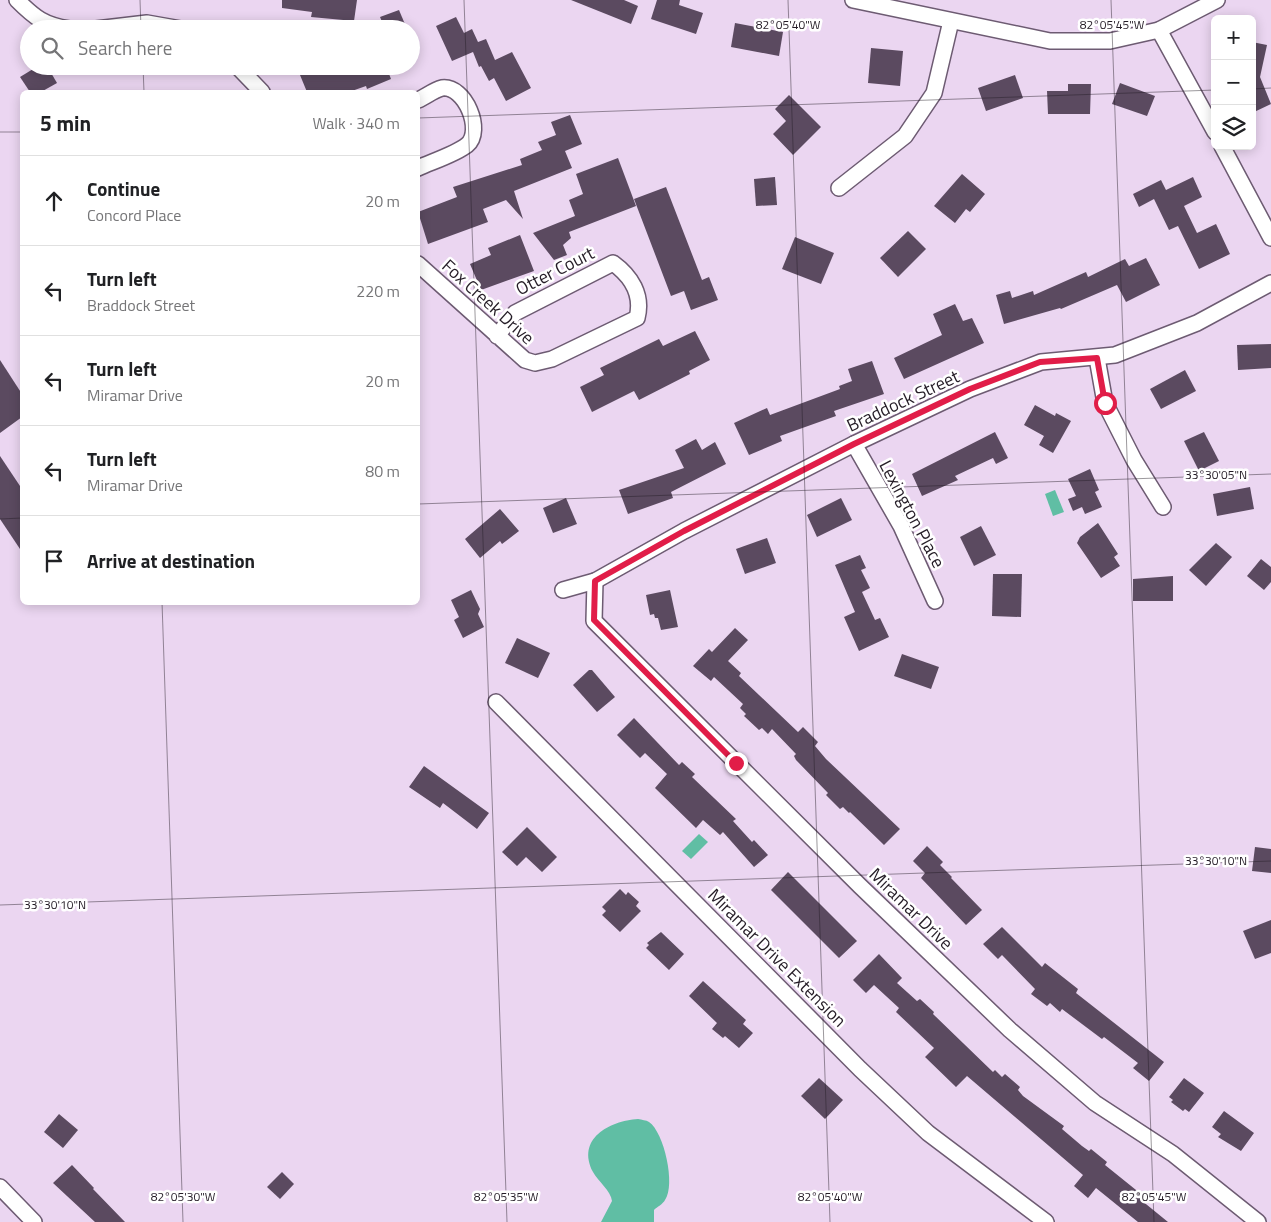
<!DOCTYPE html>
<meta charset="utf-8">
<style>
body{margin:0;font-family:"Titillium Web",sans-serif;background:#f2f2f2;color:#202124}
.controls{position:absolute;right:15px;top:15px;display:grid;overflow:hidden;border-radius:8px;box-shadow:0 2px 12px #0003}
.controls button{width:45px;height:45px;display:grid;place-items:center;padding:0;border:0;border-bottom:1px solid #e0e0e0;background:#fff;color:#202124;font:25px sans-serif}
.stop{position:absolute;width:15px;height:15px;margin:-11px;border:4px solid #e11d48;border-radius:50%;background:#fff}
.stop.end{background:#e11d48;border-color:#fff;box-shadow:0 1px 5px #0008}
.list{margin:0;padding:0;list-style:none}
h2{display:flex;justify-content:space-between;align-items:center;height:65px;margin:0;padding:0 20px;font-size:21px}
h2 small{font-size:16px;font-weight:400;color:#757577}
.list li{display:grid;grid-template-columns:32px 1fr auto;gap:15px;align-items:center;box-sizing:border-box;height:90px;padding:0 20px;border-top:1px solid #e0e0e0}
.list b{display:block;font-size:19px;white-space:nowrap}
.list p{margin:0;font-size:16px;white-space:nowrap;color:#757577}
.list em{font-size:16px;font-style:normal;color:#757577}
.icon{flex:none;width:28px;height:28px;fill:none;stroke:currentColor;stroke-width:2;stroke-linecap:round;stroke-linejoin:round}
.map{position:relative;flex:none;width:1271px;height:1222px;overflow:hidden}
.search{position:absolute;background:#fff;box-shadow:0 2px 12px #0003;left:20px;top:20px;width:400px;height:55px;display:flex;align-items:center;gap:12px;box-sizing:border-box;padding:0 18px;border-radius:28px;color:#757577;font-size:19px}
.panel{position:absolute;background:#fff;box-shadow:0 2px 12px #0003;left:20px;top:90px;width:400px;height:515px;border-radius:8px}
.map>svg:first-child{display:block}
.water{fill:#60bea4}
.building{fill:#5b4a60}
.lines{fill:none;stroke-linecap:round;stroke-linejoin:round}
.minor-casing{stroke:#6d5b72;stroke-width:18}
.minor{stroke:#fff;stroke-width:15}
.route{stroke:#e11d48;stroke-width:6}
.ticks{fill:none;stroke:#241c26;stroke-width:1;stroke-opacity:0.45}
.labels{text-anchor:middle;stroke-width:5;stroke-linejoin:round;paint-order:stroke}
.street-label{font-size:18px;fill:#241c26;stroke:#fff}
.ticks-label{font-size:12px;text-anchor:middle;fill:#241c26;stroke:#fff;stroke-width:5;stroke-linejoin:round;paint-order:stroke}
</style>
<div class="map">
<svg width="1271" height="1222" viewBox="0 0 1271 1222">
<rect width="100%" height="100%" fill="#ebd6f1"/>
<g class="water">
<polygon points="1055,490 1064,512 1053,516 1045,494"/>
<polygon points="699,834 708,842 691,859 682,851"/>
<path d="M638,1119C642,1120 646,1120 649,1122C664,1132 676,1185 665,1200C663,1204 657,1207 654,1210V1222H601L612,1201C611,1191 598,1181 593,1172C576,1139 609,1121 638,1119Z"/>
</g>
<g class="building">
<polygon points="282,0 357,0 354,21 311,17 312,12 282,8"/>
<polygon points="571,0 624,0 638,6 631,24"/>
<polygon points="657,0 680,0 679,5 703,13 696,34 651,19"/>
<polygon points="399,10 407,29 385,29 380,17"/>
<polygon points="456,17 464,33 472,29 478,42 486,39 495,60 512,52 531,88 506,101 494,78 489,81 481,66 479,67 473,52 452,61 436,26"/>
<polygon points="735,23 783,32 779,56 731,47"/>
<polygon points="1252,42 1267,45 1260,77 1271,104 1252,113"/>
<polygon points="871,48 903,51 900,86 868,83"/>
<polygon points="38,66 47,66 57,83 41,92 30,92 20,77"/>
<polygon points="320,66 386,66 391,79 367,89 366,86 349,92 307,92 300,75"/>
<polygon points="1015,75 1023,98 986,111 978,88"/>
<polygon points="1120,83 1155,96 1147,116 1112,104"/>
<polygon points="1068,84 1091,84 1090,114 1048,114 1047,91 1068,91"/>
<polygon points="789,95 821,127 793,155 773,134 786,121 775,109"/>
<polygon points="570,115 582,144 565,151 572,168 514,191 523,219 506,200 483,209 488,222 428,244 418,212 457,197 453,187 522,165 520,159 542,150 538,142 556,135 551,122"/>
<polygon points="618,158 636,206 569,232 571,238 563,245 567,255 554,260 533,233 575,216 569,200 583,194 576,174"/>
<polygon points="962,174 985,194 970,212 966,209 955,223 934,206"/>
<polygon points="775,177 777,205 756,206 754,179"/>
<polygon points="1193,177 1202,197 1184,206 1197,233 1216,224 1230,254 1199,269 1178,226 1169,230 1154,199 1139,207 1133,194 1161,180 1166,190"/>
<polygon points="666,187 702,280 709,277 718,300 691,310 684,291 671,296 634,199"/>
<polygon points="908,231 926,249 898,277 880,258"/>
<polygon points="520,235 534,271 481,290 470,264 491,255 488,248"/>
<polygon points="795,237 834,253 821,284 782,269"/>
<polygon points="1146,258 1160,285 1126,302 1117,285 1061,309 1060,308 1004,324 996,295 1010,291 1012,298 1033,291 1034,295 1086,272 1088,277 1125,259 1129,266"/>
<polygon points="955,304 963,321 972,318 984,343 904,379 894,358 942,335 933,314"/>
<polygon points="695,331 710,360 689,371 690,374 639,400 634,391 592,412 580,387 604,375 600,368 659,339 663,346"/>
<polygon points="1271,344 1271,368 1238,370 1237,345"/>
<polygon points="0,360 22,394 22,417 0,433"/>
<polygon points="872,361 884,394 834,411 836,416 780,436 782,441 749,455 734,423 767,408 770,415 840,389 839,386 852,381 848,369"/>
<polygon points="1185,370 1196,391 1161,409 1150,389"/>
<polygon points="1035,405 1055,416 1056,413 1071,421 1053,453 1039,445 1044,436 1024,425"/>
<polygon points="995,432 1008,458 996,464 993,458 955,476 958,480 922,496 912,474"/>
<polygon points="1204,432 1219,461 1199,471 1184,441"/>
<polygon points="696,439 702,450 715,442 726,464 671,492 673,498 628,514 619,490 684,468 675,450"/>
<polygon points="0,456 22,489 22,552 0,519"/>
<polygon points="1090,469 1099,490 1095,492 1102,507 1085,514 1082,507 1073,511 1068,499 1076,496 1068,479"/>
<polygon points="1250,487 1254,509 1217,516 1213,494"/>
<polygon points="566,498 577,524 553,533 543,508"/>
<polygon points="841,498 852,520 817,537 807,515"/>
<polygon points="500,509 519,531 502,544 500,541 480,558 465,539"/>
<polygon points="1098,523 1118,554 1114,557 1120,566 1101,578 1077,543 1080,537"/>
<polygon points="981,526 996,555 974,566 960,537"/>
<polygon points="767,538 776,563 745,574 736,549"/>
<polygon points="1216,543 1232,557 1206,586 1189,570"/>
<polygon points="860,555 866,568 861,570 870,588 862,592 875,620 880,618 889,637 859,651 844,617 855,612 835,565"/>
<polygon points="1261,559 1271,567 1271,582 1264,590 1247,576"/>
<polygon points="993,574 1022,574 1021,617 992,616"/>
<polygon points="1173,576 1173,601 1133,601 1133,579"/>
<polygon points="471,590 480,609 478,614 484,627 463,638 454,620 459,617 451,600"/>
<polygon points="670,590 678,627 661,630 658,618 655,618 654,614 650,615 646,595"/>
<polygon points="735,628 748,640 728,661 741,673 739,676 798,732 803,727 818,742 815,746 826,759 900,829 884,845 850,812 849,813 843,807 840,809 826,795 828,793 796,760 794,756 796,754 772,729 768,734 762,728 759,730 744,716 746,714 740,708 743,704 714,677 711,681 693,666 709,649 712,652"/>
<polygon points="517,638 550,653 538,678 505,663"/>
<polygon points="902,654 939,667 931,689 894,676"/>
<polygon points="589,670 592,670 615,697 597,712 573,685"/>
<polygon points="634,718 679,765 682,762 695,774 692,777 736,819 733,821 752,842 754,840 768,855 754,867 723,832 720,835 703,820 696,828 655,788 667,774 645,753 640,758 617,735"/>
<polygon points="424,766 489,813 477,829 443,803 440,808 409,787"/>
<polygon points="527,827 557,857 542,872 526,857 517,866 502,852"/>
<polygon points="927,846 943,862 940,865 952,877 951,878 982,910 966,925 921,878 925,873 913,861"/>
<polygon points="1255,847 1271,849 1271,873 1252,871"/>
<polygon points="788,872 857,941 839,958 771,890"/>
<polygon points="620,889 626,895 628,892 639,902 636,906 641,911 620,932 602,915 606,911 602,907"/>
<polygon points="1271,920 1271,953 1255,959 1243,931"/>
<polygon points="1002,927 1042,967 1045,963 1078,989 1076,993 1164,1062 1149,1081 1133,1068 1138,1063 1104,1037 1102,1039 1062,1009 1060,1012 1050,1003 1047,1006 1031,994 1035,989 1002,955 998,959 983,944"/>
<polygon points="661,932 684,954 669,970 646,948 649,945 647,943"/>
<polygon points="879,954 902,978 897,983 917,1001 920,999 934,1012 933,1014 993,1072 995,1070 1002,1077 1005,1074 1020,1087 1018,1090 1023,1096 1064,1126 1062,1129 1082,1146 1089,1151 1091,1149 1107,1162 1105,1165 1141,1194 1141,1200 1168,1222 1138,1222 1096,1188 1088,1198 1074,1186 1083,1175 967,1076 956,1087 925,1057 934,1048 896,1012 899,1008 874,985 866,993 853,980"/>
<polygon points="703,981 746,1020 743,1024 753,1033 739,1048 725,1036 723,1038 712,1029 717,1023 689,996"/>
<polygon points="819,1078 843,1100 825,1119 801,1096"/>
<polygon points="1184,1078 1204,1093 1189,1112 1185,1109 1183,1111 1171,1102 1173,1100 1169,1097"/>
<polygon points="1224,1111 1254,1133 1241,1151 1218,1137 1221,1134 1212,1127"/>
<polygon points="59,1114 78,1130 63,1148 44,1132"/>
<polygon points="72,1165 94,1188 93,1189 125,1222 95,1222 53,1183"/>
<polygon points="282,1172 294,1184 280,1199 267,1187"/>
</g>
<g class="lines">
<g class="minor-casing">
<g id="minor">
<path d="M17,0C35,18 44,25 69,29"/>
<polyline points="853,0 1050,41 1110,41 1159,30 1217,0"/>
<polyline points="96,29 147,23 181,29"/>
<polyline points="1159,30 1215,132"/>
<polyline points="237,66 262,92"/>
<path d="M418,100C425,97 434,90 442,88C465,85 484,131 467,145C456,154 431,162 418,168"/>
<polyline points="1222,146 1271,238"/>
<polyline points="839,188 905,136 934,93 951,21"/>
<path d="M418,264L525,360L535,363L552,359L637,318C643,295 631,276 613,263L515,313L497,336"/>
<polyline points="1097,358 1105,403 1134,460 1163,507"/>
<polyline points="854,444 901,526 935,601"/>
<polyline points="595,581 594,621 860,886 1010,1030 1095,1103 1173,1154 1258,1222"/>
<polyline points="563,590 595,581 684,531 854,444 970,389 1041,362 1115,355 1197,323 1271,283"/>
<polyline points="496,702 860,1069 928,1133 1046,1222"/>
<polyline points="0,1187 34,1222"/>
</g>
</g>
<use href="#minor" class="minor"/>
</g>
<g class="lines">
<polyline class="route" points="736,763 594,620 595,581 684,531 854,444 970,389 1040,362 1097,358 1105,403"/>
</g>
<path class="ticks" d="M140,0L141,29M464,0L507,1222M788,0L830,1222M1111,0L1154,1222M143,66L144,92M1252,89L1271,88M418,118L1215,90M0,132H22M418,504L1271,474M0,519L22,518M162,602L183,1222M0,905L1271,861"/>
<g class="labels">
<g class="street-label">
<text transform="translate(555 271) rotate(-27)" y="6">Otter Court</text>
<text transform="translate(488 302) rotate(42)" y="6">Fox Creek Drive</text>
<text transform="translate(903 401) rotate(-25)" y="6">Braddock Street</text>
<text transform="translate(912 514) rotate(62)" y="6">Lexington Place</text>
<text transform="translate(911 909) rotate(44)" y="6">Miramar Drive</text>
<text transform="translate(777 958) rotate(45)" y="6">Miramar Drive Extension</text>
</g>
</g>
<g class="ticks-label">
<text x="788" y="29">82°05'40"W</text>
<text x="1112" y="29">82°05'45"W</text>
<text x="1216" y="479">33°30'05"N</text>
<text x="1216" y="865">33°30'10"N</text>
<text x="55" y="909">33°30'10"N</text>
<text x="183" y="1201">82°05'30"W</text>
<text x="506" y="1201">82°05'35"W</text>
<text x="830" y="1201">82°05'40"W</text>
<text x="1154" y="1201">82°05'45"W</text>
</g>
</svg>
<div class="controls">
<button>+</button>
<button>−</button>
<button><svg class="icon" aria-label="layers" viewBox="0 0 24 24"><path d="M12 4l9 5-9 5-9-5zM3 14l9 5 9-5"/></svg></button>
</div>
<div class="stop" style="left:1105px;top:403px"></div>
<div class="stop end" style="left:736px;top:763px"></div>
<div class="search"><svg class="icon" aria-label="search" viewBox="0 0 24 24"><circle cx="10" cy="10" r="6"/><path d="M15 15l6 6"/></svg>Search here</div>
<section class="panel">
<h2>5 min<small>Walk · 340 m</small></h2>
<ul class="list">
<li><svg class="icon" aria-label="ahead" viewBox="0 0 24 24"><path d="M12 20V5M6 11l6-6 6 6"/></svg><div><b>Continue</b><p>Concord Place</p></div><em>20 m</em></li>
<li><svg class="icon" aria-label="left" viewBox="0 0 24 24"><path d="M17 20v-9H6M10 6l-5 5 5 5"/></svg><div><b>Turn left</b><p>Braddock Street</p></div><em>220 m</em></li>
<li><svg class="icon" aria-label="left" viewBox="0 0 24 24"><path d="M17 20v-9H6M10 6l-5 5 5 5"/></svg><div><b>Turn left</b><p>Miramar Drive</p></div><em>20 m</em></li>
<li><svg class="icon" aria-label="left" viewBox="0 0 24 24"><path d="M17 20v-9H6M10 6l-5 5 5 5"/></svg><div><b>Turn left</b><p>Miramar Drive</p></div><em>80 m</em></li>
<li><svg class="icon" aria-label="arrive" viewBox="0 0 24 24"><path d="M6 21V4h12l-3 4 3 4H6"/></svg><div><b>Arrive at destination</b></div></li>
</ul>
</section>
</div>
